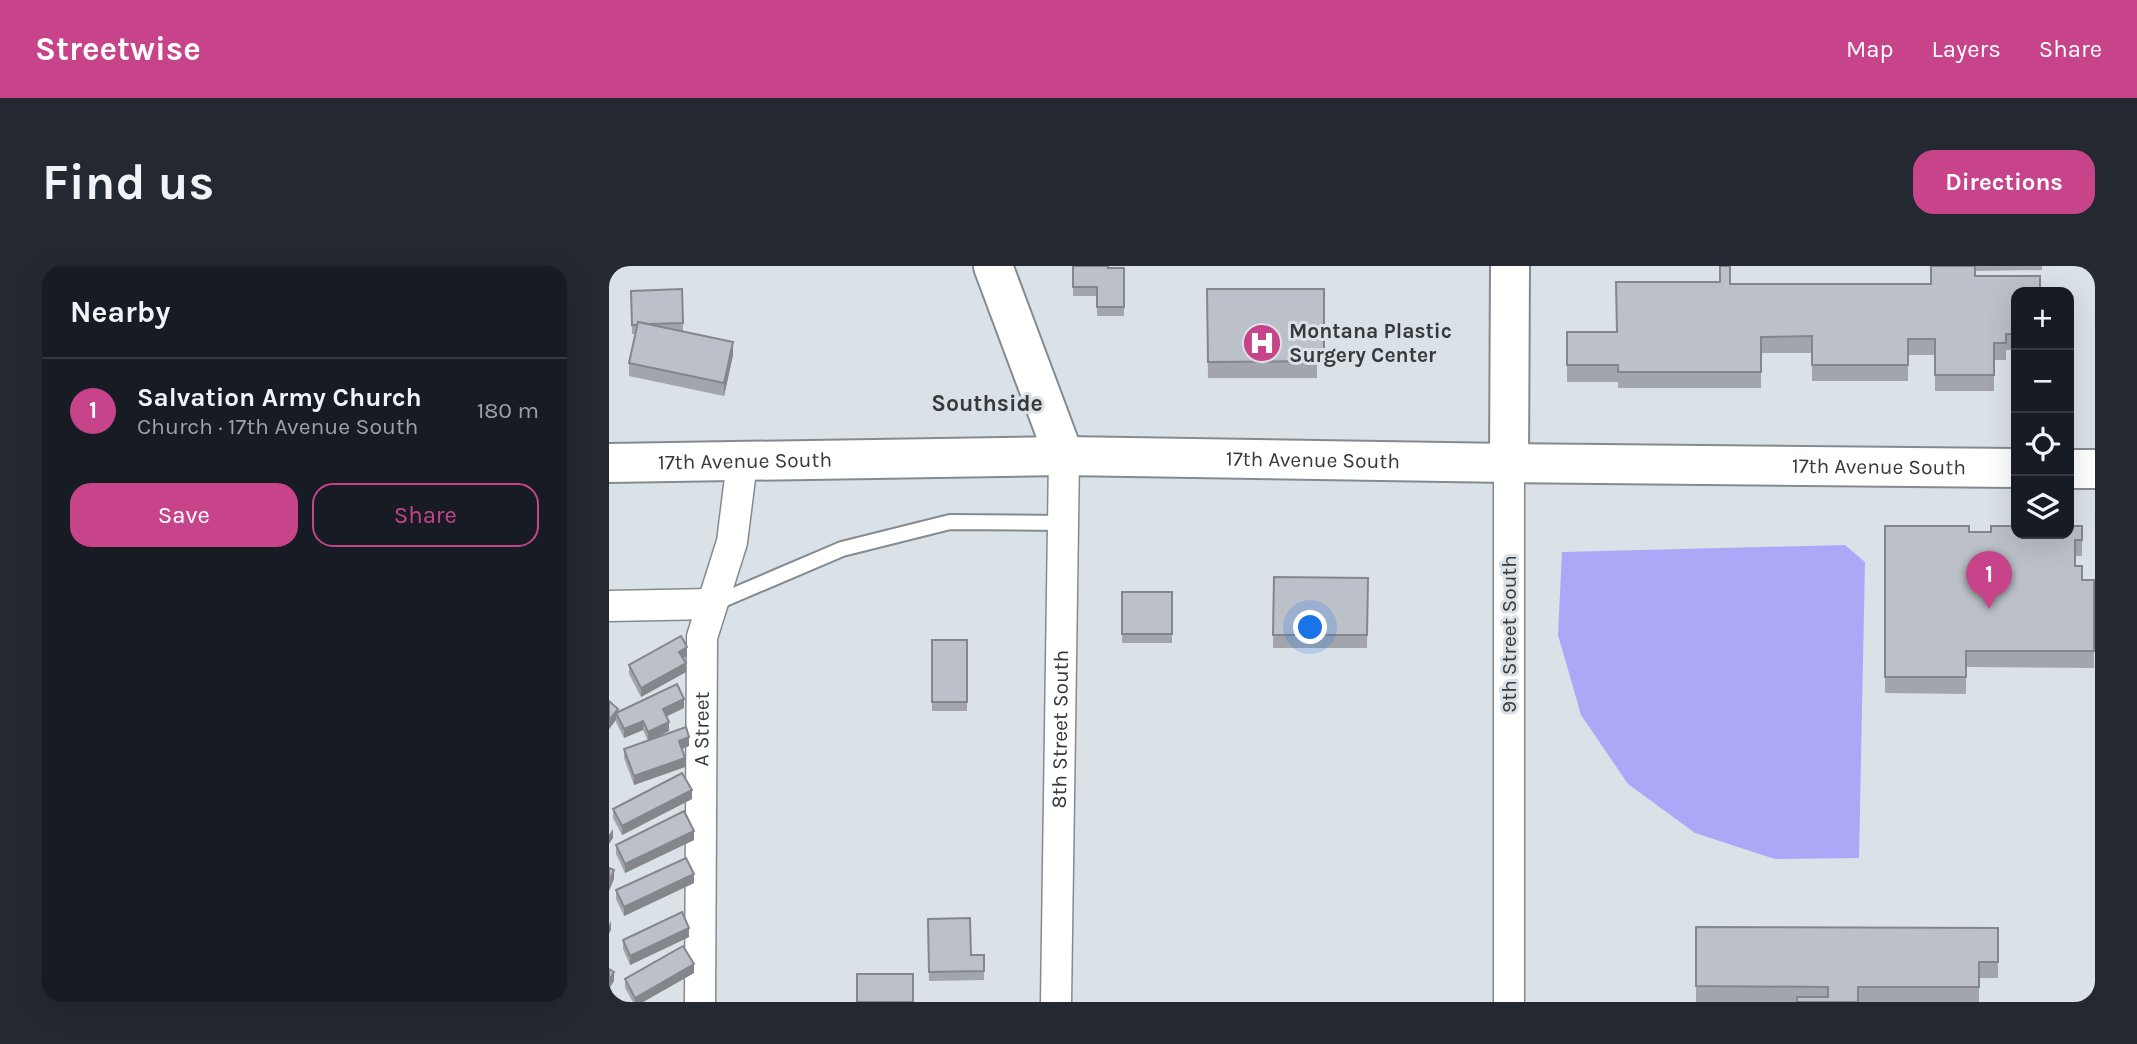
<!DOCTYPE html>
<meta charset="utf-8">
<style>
body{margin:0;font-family:Karla,sans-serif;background:#242831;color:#f1f3f6}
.controls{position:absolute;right:21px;top:21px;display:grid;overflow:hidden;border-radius:14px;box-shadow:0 7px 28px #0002}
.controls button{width:63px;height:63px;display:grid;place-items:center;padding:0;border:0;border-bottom:2px solid #363941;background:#171b24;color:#f1f3f6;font:35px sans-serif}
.you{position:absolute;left:702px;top:362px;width:24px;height:24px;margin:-18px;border:5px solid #fff;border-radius:50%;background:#1a73e8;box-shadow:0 0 0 10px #1a73e833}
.badge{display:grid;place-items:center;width:46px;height:46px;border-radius:50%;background:#c7448a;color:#fff;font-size:23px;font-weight:700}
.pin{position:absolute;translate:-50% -58px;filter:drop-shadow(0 2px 4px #0008)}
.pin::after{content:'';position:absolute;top:37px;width:24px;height:21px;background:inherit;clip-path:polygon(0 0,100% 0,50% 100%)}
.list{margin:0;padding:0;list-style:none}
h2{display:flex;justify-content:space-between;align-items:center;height:91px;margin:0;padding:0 28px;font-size:30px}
h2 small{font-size:23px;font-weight:400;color:#9ea1a6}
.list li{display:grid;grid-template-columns:46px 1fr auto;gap:21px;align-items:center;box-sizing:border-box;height:105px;padding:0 28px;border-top:2px solid #363941}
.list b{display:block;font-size:26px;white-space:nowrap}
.list p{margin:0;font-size:23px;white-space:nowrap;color:#9ea1a6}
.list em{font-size:23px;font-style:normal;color:#9ea1a6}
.actions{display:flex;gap:14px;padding:21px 28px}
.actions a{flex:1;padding:16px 0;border:2px solid #c7448a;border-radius:21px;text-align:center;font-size:24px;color:#c7448a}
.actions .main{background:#c7448a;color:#fff}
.icon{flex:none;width:38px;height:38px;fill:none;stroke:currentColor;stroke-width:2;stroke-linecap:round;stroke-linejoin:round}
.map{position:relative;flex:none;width:1486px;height:736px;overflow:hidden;border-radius:21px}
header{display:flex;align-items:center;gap:42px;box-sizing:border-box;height:98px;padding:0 35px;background:#c7448a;color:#fff}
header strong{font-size:33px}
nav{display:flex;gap:38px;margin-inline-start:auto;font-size:24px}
.intro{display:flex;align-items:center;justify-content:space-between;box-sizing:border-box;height:168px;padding:0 42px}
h1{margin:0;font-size:49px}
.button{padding:18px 32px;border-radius:21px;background:#c7448a;color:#fff;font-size:24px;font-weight:700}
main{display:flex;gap:42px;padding:0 42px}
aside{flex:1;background:#171b24;border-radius:21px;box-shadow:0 7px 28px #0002}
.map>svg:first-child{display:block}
.green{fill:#aca8f8}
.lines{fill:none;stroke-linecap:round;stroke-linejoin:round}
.lane-casing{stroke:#848b90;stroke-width:18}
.street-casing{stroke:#848b90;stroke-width:33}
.secondary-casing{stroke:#848b90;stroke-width:42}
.lane{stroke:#fff;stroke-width:14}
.street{stroke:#fff;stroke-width:30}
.secondary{stroke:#fff;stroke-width:38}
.wall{fill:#a2a5ac}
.shaded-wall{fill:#84868c}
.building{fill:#bcc0c8;stroke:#84868c;stroke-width:2}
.labels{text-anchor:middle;stroke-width:6;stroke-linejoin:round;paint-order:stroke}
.poi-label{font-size:21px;font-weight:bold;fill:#373a3c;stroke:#dae1e7;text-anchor:start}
.street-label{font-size:21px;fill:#373a3c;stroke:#dae1e7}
.neighbourhood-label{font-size:23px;font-weight:bold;fill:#373a3c;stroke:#dae1e7}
</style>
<header>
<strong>Streetwise</strong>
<nav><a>Map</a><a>Layers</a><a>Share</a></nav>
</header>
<div class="intro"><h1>Find us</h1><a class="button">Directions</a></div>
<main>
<aside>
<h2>Nearby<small></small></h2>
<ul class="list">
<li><span class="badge">1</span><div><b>Salvation Army Church</b><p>Church · 17th Avenue South</p></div><em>180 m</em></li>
</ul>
<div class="actions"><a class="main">Save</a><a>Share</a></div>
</aside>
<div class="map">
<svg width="1486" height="736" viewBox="0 0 1486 736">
<rect width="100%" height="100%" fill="#dae1e7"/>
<polygon class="green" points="1236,279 1256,296 1250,592 1166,593 1086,567 1019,518 972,449 949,369 953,286"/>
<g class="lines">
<g class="lane-casing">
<polyline id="lane" points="104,338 233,283 341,256 454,257"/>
</g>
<g class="street-casing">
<g id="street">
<polyline points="900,197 900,736"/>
<polyline points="0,340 103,338"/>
<path id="s1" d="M91,736L93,371L123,276L133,196"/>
<path id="s2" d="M447,736L455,190"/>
</g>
</g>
<g class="secondary-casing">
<g id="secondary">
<polyline points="384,0 455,190"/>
<path id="s3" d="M0,197L455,190L900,197L1407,202"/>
<polyline points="900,197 901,0"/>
<polyline points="1460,203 1486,203"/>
</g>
</g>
<use href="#lane" class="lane"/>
<use href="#street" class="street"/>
<use href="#secondary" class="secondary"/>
</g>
<g class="wall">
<polygon points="464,0 515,2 515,50 488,50 488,30 464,30"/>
<polygon points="1322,0 1433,0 1433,4 1366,5 1366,10 1407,26 1407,84 1397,84 1397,94 1385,94 1385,125 1326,125 1326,89 1299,89 1299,115 1203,115 1203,87 1152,87 1152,122 1009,122 1009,116 958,116 958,66 1008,66 1121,18 1322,18"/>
<polygon points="598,23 715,23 715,99 708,99 708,112 599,112"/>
<polygon points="22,34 74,57 74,66 124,89 115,130 20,110 20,97 27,68 23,68"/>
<polygon points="1276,260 1360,266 1382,266 1473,260 1473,290 1466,290 1466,300 1473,314 1485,314 1485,402 1357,401 1357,428 1276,427"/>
<polygon points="665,311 759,312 758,382 664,382"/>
<rect x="513" y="326" width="50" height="51"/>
<rect x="323" y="374" width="35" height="71"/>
<polygon points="78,390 74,392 77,406 32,431 20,408 20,399"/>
<polygon points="0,435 9,447 75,442 58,450 60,465 42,474 80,480 73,483 76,501 25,519 15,492 15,483 39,475 34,464 15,472 7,456 7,454 0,463"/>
<polygon points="83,533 13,569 4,552 4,543"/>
<polygon points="85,574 16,607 7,588 7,579"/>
<polygon points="85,617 15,650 7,633 7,624"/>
<polygon points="319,653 362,689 375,689 375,714 320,715"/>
<polygon points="1087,661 1389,662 1389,712 1370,712 1370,736 1087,736"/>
<polygon points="80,671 21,699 14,683 14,674"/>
<polygon points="85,707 34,736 24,736 16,722 16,713"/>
</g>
<g class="shaded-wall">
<polygon points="124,76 124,89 115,130 115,117"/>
<polygon points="78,381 78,390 70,395 70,386"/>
<polygon points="77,397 77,406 32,431 32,422"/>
<polygon points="75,433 75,442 54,452 54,443"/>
<polygon points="9,443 9,451 7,447 7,454 0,463 0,454"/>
<polygon points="34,455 34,464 15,472 15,463"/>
<polygon points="60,456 60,465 39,475 39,466"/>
<polygon points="80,471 80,480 70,484 70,475"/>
<polygon points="76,492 76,501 25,519 25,510"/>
<polygon points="83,524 83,533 13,569 13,560"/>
<polygon points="4,563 4,572 0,578 0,569"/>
<polygon points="85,565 85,574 16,607 16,598"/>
<polygon points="5,604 5,613 0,625 0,616"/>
<polygon points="85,608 85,617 15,650 15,641"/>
<polygon points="2,655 2,664 0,668 0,659"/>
<polygon points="80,662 80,671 21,699 21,690"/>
<polygon points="85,698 85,707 34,736 26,736 26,732"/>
<polygon points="5,706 5,715 0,723 0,714"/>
</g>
<g class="building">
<polygon points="464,0 499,0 499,2 515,2 515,41 488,41 488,21 464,21"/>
<polygon points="1111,0 1121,0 1121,18 1322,18 1322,0 1366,0 1366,10 1431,10 1431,26 1407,26 1407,68 1397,68 1397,77 1385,77 1385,109 1326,109 1326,73 1299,73 1299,99 1203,99 1203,70 1152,71 1152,106 1009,106 1009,99 958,99 958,66 1008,66 1007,16 1111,16"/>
<polygon points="73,23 74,57 39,58 29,56 29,59 23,59 22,25"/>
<polygon points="598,23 715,23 715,83 708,83 708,95 599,96"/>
<polygon points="29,56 124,76 115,117 20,97"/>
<polygon points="1276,260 1360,260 1360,266 1382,266 1382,260 1407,260 1407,268 1460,268 1460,260 1473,260 1473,274 1466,274 1466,300 1473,300 1473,314 1485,314 1485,385 1357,385 1357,411 1276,411"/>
<polygon points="665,311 759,312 758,369 664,369"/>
<rect x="513" y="326" width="50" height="42"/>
<polygon points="72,370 78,381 70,386 77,397 32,422 20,399"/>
<rect x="323" y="374" width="35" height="62"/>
<polygon points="68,418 75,433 54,443 60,456 39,466 34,455 15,463 7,447"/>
<polygon points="0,435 9,443 0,454"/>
<polygon points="77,461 80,471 70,475 76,492 25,510 15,483"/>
<polygon points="73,507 83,524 13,560 4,543"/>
<polygon points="75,545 85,565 16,598 7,579"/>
<polygon points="77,592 85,608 15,641 7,624"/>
<polygon points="0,602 5,604 0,616"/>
<polygon points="73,646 80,662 21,690 14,674"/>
<polygon points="361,652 362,689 375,689 375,705 320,706 319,653"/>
<polygon points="1087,661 1389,662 1389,696 1370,696 1370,721 1249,721 1249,736 1188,736 1188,731 1219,731 1219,721 1087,720"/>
<polygon points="74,680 85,698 26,732 16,713"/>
<polygon points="0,703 5,706 0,714"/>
<rect x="248" y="708" width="56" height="28"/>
</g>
<defs>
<g id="hospital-disc" transform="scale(2.0125)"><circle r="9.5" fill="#c7448a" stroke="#dae1e7"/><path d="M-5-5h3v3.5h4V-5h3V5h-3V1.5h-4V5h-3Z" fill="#fff"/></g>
</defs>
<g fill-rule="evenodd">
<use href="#hospital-disc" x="653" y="77"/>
</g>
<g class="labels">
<g class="poi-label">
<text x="680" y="72">Montana Plastic<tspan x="680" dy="24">Surgery Center</tspan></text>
</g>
<g class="street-label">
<text dy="7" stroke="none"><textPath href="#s3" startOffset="704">17th Avenue South</textPath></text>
<text dy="7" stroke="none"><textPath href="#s3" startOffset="136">17th Avenue South</textPath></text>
<text dy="7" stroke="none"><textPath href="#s3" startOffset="1270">17th Avenue South</textPath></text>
<text transform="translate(900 368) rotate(-90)" y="7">9th Street South</text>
<text dy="7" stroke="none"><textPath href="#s1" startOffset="273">A Street</textPath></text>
<text dy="7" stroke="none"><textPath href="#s2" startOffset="273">8th Street South</textPath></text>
</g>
<g class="neighbourhood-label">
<text x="378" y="145">Southside</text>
</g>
</g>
</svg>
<div class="controls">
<button>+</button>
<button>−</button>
<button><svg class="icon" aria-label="locate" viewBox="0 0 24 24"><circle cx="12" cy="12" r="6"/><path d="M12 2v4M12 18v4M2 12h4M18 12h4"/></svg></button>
<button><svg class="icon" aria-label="layers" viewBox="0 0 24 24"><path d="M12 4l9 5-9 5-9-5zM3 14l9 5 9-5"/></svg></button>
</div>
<div class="you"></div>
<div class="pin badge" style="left:1380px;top:343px">1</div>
</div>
</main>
